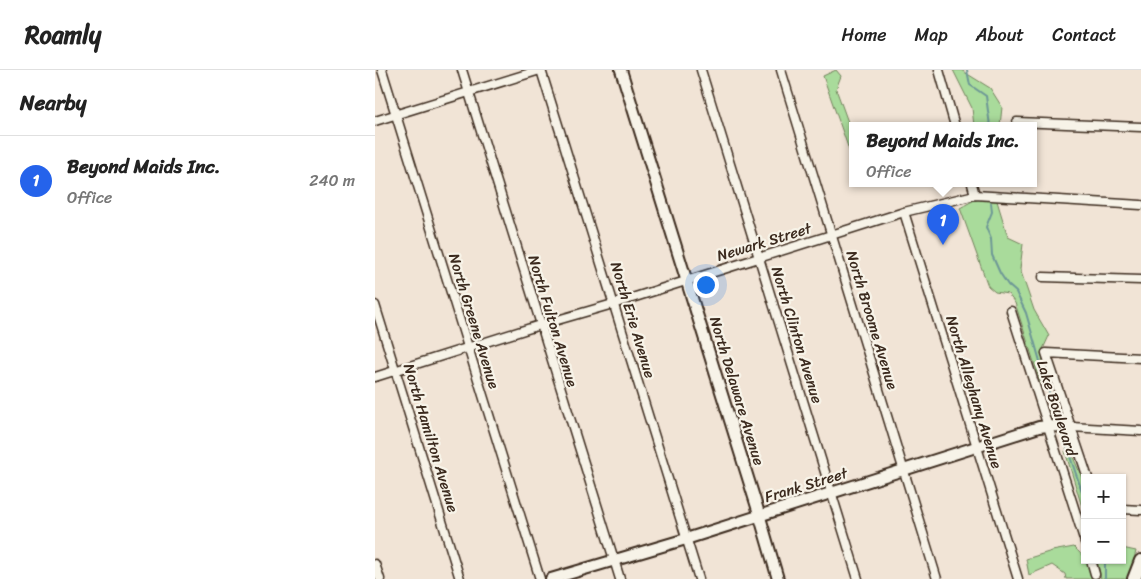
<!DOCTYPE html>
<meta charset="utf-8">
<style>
body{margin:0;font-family:Sriracha,sans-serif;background:#f6f6f6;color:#222}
.controls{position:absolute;right:15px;bottom:15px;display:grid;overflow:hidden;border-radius:0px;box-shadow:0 1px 4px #0004}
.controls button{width:45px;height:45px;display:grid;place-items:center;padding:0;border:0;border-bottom:1px solid #e0e0e0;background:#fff;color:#222;font:25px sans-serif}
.you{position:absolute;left:330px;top:214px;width:18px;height:18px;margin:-12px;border:4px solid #fff;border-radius:50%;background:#1a73e8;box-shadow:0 0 0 8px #1a73e833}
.badge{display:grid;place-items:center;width:32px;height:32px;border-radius:50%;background:#2563eb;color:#fff;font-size:16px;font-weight:700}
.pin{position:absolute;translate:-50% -41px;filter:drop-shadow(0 1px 2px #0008)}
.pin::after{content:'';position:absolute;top:26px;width:18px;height:15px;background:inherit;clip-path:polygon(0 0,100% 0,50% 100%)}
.popup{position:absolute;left:474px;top:52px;width:188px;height:65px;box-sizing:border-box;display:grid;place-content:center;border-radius:0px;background:#fff;filter:drop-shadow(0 1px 4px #0005);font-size:16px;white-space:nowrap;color:#767676}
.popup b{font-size:19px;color:#222}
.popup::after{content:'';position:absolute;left:50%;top:100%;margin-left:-10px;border:10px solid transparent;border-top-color:#fff}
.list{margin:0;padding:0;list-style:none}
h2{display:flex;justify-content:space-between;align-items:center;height:65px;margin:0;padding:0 20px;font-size:21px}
h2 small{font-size:16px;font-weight:400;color:#767676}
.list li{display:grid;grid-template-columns:32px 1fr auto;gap:15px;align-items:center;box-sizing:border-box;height:90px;padding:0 20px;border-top:1px solid #e0e0e0}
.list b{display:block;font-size:19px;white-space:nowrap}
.list p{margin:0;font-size:16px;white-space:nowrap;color:#767676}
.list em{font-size:16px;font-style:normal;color:#767676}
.map{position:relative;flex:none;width:766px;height:509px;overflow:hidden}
header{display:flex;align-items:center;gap:30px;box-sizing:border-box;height:70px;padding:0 25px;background:#fff;border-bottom:1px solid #e0e0e0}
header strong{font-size:24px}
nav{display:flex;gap:28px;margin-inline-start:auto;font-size:18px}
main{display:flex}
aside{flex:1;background:#fff}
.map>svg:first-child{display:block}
.green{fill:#a9db9b;stroke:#72825c}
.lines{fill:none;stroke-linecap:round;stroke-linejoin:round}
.stream{stroke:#6d9796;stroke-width:2}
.minor-casing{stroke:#3b2a1e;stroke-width:11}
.tertiary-casing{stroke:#3b2a1e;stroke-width:14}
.trunk-casing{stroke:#3b2a1e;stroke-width:16}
.minor{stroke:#f7f3e8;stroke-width:8}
.tertiary{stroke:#f7f3e8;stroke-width:10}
.trunk{stroke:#f7f3e8;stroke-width:12}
.labels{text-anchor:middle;stroke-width:4.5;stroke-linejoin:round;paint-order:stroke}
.street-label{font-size:15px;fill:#3b2a1e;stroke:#f7f3e8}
</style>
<header>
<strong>Roamly</strong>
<nav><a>Home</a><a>Map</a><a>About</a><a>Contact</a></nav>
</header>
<main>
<aside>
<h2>Nearby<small></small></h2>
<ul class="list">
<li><span class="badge">1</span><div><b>Beyond Maids Inc.</b><p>Office</p></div><em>240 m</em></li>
</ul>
</aside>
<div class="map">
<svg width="766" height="509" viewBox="0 0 766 509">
<rect width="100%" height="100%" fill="#f1e4d6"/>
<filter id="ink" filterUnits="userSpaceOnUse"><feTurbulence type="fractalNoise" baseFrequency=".02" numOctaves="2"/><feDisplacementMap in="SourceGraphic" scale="10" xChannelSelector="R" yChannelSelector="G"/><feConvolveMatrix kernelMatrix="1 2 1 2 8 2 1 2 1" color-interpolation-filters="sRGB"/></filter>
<g filter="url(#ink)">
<g class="green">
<polygon points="461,0 466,6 461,19 478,66 478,91 448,6"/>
<polygon points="578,0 586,0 615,18 627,37 625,56 599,56 597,38"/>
<polygon points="601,129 622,131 633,167 648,174 645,199 659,240 674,266 668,279 666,314 640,233 633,224 620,222 613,216 585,138"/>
<polygon points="690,381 697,385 710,414 710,447"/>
<path d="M699,477C708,486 718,495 716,509H691L690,504L677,495L654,505L651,489L677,481Z"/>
<polygon points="747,478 761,481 754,509 726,509 722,490 747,490"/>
</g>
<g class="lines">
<g class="stream">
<polyline points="592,0 595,15 611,26 615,56"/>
<polyline points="616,133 617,142 611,157 616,169 617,185 625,203 633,215 641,222 651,243 678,336"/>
<polyline points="692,378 710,430"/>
<polyline points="730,490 730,508"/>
</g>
<g class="minor-casing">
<g id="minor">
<polyline points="7,0 165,509"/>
<polyline points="87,0 245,509"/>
<polyline points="166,0 324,509"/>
<polyline points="326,0 483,509"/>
<polyline points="406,0 562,509"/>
<polyline points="564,0 580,56"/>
<polyline points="0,51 165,0"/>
<polyline points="642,52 766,57"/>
<polyline points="597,114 600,125"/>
<polyline points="529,142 643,509"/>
<polyline points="668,207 766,210"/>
<polyline points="0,235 85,509"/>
<polyline points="636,241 710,472"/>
<polyline points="0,307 165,255 238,234 529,142 600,125 766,135"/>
<polyline points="696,357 766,361"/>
<polyline points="713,408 671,283 766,288"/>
<polyline points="747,439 766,440"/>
<polyline points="716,490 720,504"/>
<polyline points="0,494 5,509"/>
</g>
</g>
<g class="tertiary-casing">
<g id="tertiary">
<polyline points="246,0 382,437 403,509"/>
<polyline points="176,509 311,469 664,357 673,356 696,357"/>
</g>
</g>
<g class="trunk-casing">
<polyline id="trunk" points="759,509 766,491"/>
</g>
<use href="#minor" class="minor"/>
<use href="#tertiary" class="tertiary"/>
<use href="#trunk" class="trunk"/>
</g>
</g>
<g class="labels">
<g class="street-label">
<text transform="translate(389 172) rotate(-17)" y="5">Newark Street</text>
<text transform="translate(258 250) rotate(73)" y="5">North Erie Avenue</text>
<text transform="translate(497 250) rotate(73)" y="5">North Broome Avenue</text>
<text transform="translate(99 251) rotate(73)" y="5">North Greene Avenue</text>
<text transform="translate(178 251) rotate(73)" y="5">North Fulton Avenue</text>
<text transform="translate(422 265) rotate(73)" y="5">North Clinton Avenue</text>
<text transform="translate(362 321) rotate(73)" y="5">North Delaware Avenue</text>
<text transform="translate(599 322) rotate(73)" y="5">North Alleghany Avenue</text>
<text transform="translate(682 338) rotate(72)" y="5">Lake Boulevard</text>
<text transform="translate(56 368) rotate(73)" y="5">North Hamilton Avenue</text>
<text transform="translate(431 415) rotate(-17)" y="5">Frank Street</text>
</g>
</g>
</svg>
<div class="controls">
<button>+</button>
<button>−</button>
</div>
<div class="you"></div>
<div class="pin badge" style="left:568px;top:175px">1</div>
<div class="popup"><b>Beyond Maids Inc.</b>Office</div>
</div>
</main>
